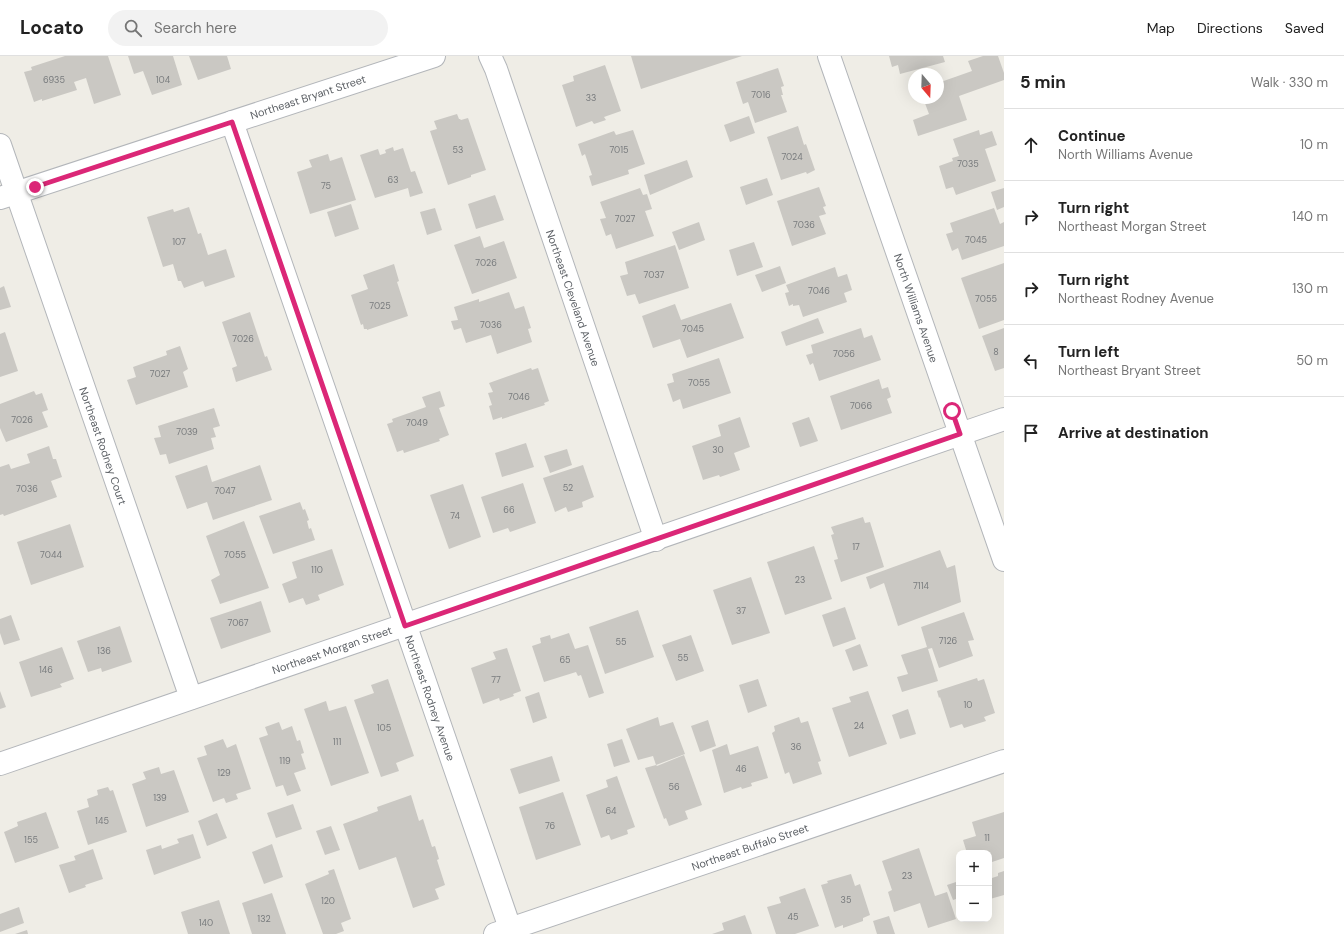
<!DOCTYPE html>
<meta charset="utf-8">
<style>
body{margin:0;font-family:"DM Sans",sans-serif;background:#f2f2f2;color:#222}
.controls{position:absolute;right:12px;bottom:12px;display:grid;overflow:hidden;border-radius:8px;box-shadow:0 4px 16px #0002}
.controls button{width:36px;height:36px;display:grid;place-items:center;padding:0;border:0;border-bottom:1px solid #e0e0e0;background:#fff;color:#222;font:20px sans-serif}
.compass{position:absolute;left:908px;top:12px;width:36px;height:36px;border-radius:50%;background:#fff;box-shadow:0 4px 16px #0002;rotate:161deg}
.stop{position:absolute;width:12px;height:12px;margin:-9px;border:3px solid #db2777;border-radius:50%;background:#fff}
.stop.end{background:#db2777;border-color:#fff;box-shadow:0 1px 4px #0008}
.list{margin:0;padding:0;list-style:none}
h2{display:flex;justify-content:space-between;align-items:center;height:52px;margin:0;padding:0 16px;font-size:17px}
h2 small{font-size:13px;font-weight:400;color:#767676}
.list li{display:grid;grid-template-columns:26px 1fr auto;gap:12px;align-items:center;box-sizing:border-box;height:72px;padding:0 16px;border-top:1px solid #e0e0e0}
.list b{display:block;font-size:15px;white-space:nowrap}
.list p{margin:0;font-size:13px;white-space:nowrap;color:#767676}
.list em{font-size:13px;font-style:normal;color:#767676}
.icon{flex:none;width:22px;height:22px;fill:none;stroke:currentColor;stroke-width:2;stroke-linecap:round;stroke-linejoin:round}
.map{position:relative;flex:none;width:1004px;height:878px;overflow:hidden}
header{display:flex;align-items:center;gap:24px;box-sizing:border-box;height:56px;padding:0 20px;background:#fff;border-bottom:1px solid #e0e0e0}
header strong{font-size:19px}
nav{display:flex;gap:22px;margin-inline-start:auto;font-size:14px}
.search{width:280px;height:36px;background:#f2f2f2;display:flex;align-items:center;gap:10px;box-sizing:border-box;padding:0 14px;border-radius:22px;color:#767676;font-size:15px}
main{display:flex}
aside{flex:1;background:#fff}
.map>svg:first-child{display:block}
.building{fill:#cac8c3}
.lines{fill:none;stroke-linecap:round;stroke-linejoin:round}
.minor-casing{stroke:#b3b6ba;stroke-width:24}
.minor{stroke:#fff;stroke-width:22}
.route{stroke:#db2777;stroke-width:5}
.labels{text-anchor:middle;stroke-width:3;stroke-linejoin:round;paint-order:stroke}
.number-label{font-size:9px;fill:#787b7d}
.street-label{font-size:11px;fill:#5d6166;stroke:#fff}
</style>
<header>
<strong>Locato</strong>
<div class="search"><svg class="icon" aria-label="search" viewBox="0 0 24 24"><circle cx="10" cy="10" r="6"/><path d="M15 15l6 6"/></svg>Search here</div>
<nav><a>Map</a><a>Directions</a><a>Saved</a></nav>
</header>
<main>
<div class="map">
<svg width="1004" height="878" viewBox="0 0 1004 878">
<rect width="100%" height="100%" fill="#efede6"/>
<g class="building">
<polygon points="65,0 108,0 121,39 94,48 86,22 74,26 77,34 42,45 42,43 34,46 24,16 32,14 31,11"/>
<polygon points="128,0 173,0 182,29 152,39 143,15 134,18"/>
<polygon points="189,0 227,0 231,13 198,24"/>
<polygon points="631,0 742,0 641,33"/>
<polygon points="889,0 943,0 945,6 900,18 898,9 892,11"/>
<polygon points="983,0 998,0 1004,17 1004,24 959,40 967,64 918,80 913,64 929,58 923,42 938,42 938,27 972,15 968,5"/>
<polygon points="605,9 621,55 604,61 606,64 594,68 592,65 576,71 562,29 574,25 573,20"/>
<polygon points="778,12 784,30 781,31 783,39 781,39 787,56 755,67 748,46 743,48 736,26"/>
<polygon points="457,58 459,63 460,63 461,64 468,62 486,114 471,119 471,121 448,129 430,75 437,73 434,65"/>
<polygon points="749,60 755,77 730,86 724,69"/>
<polygon points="798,70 804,89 806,88 815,114 807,118 806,116 781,124 767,81"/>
<polygon points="633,74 645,108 628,114 629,118 592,130 589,120 592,119 585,98 582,100 578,88 614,75 616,79"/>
<polygon points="979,74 980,79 992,75 997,89 985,93 996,125 956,139 953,131 946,133 939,110 953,105 952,102 959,100 953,83"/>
<polygon points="393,91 394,95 403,92 411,116 415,115 423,137 410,141 408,132 375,142 360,99 378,93 380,99 386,97 385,94"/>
<polygon points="328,98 330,105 342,101 356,144 310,158 297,116 312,111 309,104"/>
<polygon points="687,104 693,121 650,139 644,119"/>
<polygon points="767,122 773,139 746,149 740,131"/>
<polygon points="819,131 826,150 823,151 826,158 819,160 826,178 792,190 777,145"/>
<polygon points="640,132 643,139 647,138 652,153 645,155 654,180 616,193 611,178 606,180 600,163 606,162 600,146"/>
<polygon points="1004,132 1004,151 997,154 991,136"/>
<polygon points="495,139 504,164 476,173 468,148"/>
<polygon points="351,148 359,173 335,181 327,156"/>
<polygon points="189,151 198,178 201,177 208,199 226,193 235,221 205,231 203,225 184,232 181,225 178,225 173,208 163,211 147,161 173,153 174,156"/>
<polygon points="435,152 442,174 427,179 420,156"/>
<polygon points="994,152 1000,168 1004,166 1004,190 962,204 958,192 952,195 946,178 953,176 950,167"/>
<polygon points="699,166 705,184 679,194 672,176"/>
<polygon points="480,180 484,192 504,185 517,222 472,238 454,189"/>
<polygon points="754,186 763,211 737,220 729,194"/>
<polygon points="675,189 689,232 639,248 635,238 627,240 620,220 628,218 625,206"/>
<polygon points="1004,207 1004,264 979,273 961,222"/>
<polygon points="394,208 399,225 397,226 408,260 367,274 367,273 364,273 363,268 361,269 351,239 368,233 363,219"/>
<polygon points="780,210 786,227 762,236 755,219"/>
<polygon points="835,211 838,221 847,218 852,234 844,237 847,246 803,261 799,249 793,250 793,248 789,250 785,237 789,236 786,229"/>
<polygon points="4,230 11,251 0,254 0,232"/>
<polygon points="509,236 515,253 524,250 531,272 528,273 532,286 497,298 491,279 466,287 461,272 454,274 451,265 458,264 454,251 479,243 479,246"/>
<polygon points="731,247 744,282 687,302 680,283 653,292 642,260 675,248 681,264"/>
<polygon points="250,256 265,301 267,300 272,314 236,326 232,312 237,310 222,266"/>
<polygon points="818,262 824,277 786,290 781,276"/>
<polygon points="861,272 864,282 872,279 881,304 819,325 813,307 810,309 806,299 813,297 811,289"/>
<polygon points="1004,272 1004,312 995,315 982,280"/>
<polygon points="5,276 18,315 0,321 0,278"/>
<polygon points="180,290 188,313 183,316 188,331 136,349 127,324 136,321 133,311 167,299 166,295"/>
<polygon points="719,302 731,337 683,353 680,343 673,346 667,328 674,326 672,318"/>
<polygon points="531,312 532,314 538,312 549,345 544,347 545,349 502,363 502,361 493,364 489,350 492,349 488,337 493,336 489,327"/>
<polygon points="879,323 882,333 888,331 891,341 887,343 892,357 841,374 830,340"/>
<polygon points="34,335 36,339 42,337 48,354 42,356 48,371 6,386 0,372 0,348"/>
<polygon points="440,335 445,350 439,352 449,379 439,383 440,385 404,397 403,394 397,396 387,368 393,366 392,363 426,351 422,341"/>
<polygon points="214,352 220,370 213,372 216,381 211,382 214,393 169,408 166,398 160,399 154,382 161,381 158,370"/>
<polygon points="740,361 750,391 734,397 740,414 720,421 719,419 703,424 692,390 721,380 718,369"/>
<polygon points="809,361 818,385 800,391 792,367"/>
<polygon points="526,387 534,411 502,421 495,397"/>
<polygon points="49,390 53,403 56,403 62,421 51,425 57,441 4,460 3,458 0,459 0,411 9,408 11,413 30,407 27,398"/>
<polygon points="567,393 572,409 550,417 544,400"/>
<polygon points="207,409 212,426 260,409 272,444 213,464 207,446 187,453 175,420"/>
<polygon points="583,409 594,441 582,446 583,451 568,456 566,451 555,456 543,422"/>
<polygon points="523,427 536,467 510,476 508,472 493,477 481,441"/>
<polygon points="463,428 481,481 449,493 430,439"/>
<polygon points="300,446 303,454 305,453 309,464 307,465 309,473 311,472 315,484 273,498 259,460"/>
<polygon points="863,461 865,467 870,466 884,511 841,526 834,504 838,503 831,479 834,478 831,471"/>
<polygon points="244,465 269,532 220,548 211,524 220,519 206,480"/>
<polygon points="70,468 84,511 31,529 17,486"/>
<polygon points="814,490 832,543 785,559 767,506"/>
<polygon points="332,493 344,529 318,539 320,544 306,549 303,542 289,547 282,528 297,522 292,506"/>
<polygon points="940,494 947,512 955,509 961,546 898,570 884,527 870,533 866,521"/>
<polygon points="751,521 770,577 732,589 713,534"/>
<polygon points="261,545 271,576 221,593 210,562"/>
<polygon points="845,551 856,583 833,591 822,559"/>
<polygon points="638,554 654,601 605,618 589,571"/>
<polygon points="964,556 974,584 968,585 973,600 939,612 932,592 928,593 938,625 902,636 897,621 908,618 901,599 927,591 921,571"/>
<polygon points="11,559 20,584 4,589 0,577 0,563"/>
<polygon points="120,570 132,606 102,616 101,612 88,616 77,585"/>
<polygon points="569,577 575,593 588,589 604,637 589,642 581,619 578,620 576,616 544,626 532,590 541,587 540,582 550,579 551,583"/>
<polygon points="691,579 704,615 676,625 662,589"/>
<polygon points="860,588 868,610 853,615 845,594"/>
<polygon points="62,591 74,623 60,628 62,631 31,641 19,606"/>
<polygon points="507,592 521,635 513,638 514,640 500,645 499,642 483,648 471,612 496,603 493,596"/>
<polygon points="977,622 978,625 984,623 995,657 984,661 986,665 964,672 962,668 950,672 940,641 939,642 937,635"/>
<polygon points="388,623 414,700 396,707 399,715 381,721 354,644 374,637 371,629"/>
<polygon points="758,623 767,650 748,657 739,629"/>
<polygon points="0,635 6,651 0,653"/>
<polygon points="868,635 887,688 849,701 832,652 851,646 849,641"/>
<polygon points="539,636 547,662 533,667 525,641"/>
<polygon points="326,645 329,655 346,650 369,717 331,730 304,653"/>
<polygon points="908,653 916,678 900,683 892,659"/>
<polygon points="658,661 660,670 673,666 685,698 656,709 653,700 638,704 626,673"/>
<polygon points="799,661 801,667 808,665 821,705 818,706 822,718 793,728 789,716 785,718 772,677 775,675 774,670"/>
<polygon points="708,664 716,690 700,696 691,670"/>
<polygon points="279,666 282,674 292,670 297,685 300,684 304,697 301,698 306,713 294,717 301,735 287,740 283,729 276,731 259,682 268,679 265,671"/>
<polygon points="223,683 227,692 236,688 251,733 236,738 238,743 226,747 224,742 213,746 197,702 207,699 204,690"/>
<polygon points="622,683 630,706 614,711 607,688"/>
<polygon points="727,688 730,699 758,690 768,722 751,727 752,730 742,733 741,731 724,737 712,694"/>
<polygon points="684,699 702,749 685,755 688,763 669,770 666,762 664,763 645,712 656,709 657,710"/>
<polygon points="552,700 560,725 519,738 510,713"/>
<polygon points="159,711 161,718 174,714 189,756 146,771 132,728 146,723 143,716"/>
<polygon points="617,720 635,771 627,774 628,778 611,784 609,779 601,782 586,739 608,731 606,724"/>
<polygon points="108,731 110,735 113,734 127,776 88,789 77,755 89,751 87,743 98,739 97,734"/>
<polygon points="563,736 581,789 536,804 519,751"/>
<polygon points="411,739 419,765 423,763 432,791 435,790 439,803 437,804 445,829 435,833 439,843 413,852 396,801 359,814 343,768 378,755 377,751"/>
<polygon points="293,748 302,773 276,782 267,757"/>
<polygon points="46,756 59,792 15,807 4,776 18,770 17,766"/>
<polygon points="1004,756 1004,802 989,807 989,797 967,797 963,784 976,780 972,766"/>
<polygon points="217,757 227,782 207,790 198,765"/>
<polygon points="331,770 340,794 325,799 316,775"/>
<polygon points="193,778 201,802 154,819 146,794 161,789 162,793 179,787 177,783"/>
<polygon points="272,788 283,821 264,828 252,796"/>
<polygon points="919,792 935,840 947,836 956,863 928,872 920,847 894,856 888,836 892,834 882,805"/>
<polygon points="93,793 103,823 85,829 86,831 69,837 59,809 76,804 78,810 74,800"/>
<polygon points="334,813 351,863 341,867 344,875 336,878 323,878 305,828 329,818 328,815"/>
<polygon points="1004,815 1004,839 990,843 989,838 989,823 998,820 998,817"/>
<polygon points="851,818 855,830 860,828 870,859 863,862 863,865 843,872 843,869 835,872 821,829 828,827 827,825"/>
<polygon points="959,825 959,842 953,844 947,829"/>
<polygon points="805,832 819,870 795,878 776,878 767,851 781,847 779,841"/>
<polygon points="272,837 286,878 252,878 242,847"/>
<polygon points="219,844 230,878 188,878 181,856"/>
<polygon points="19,851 24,867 0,876 0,858"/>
<polygon points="745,859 752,878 712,878 724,874 722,867"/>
<polygon points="889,860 895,878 877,878 873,865"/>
<polygon points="27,874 28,878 15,878"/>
</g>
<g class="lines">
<g class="minor-casing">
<g id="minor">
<polyline points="490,0 496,13 656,484"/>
<polyline points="829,0 1004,504"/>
<polyline points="232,66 512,878"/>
<polyline points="0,89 191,642"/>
<polyline points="0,142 434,0"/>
<polyline points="0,708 1004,363"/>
<polyline points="495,878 1004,705"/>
</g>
</g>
<use href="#minor" class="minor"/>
</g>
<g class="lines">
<polyline class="route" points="35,131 232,66 405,570 960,378 952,355"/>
</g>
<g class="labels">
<g class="number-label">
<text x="54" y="27">6935</text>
<text x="163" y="27">104</text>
<text x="761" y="42">7016</text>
<text x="591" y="45">33</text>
<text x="458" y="97">53</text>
<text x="619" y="97">7015</text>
<text x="792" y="104">7024</text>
<text x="968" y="111">7035</text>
<text x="393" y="127">63</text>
<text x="326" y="133">75</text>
<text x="625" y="166">7027</text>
<text x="804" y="172">7036</text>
<text x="976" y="187">7045</text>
<text x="179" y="189">107</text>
<text x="486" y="210">7026</text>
<text x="654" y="222">7037</text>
<text x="819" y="238">7046</text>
<text x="986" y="246">7055</text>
<text x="380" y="253">7025</text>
<text x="491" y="272">7036</text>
<text x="693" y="276">7045</text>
<text x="243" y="286">7026</text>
<text x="996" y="299">8</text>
<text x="844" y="301">7056</text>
<text x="160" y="321">7027</text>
<text x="699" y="330">7055</text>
<text x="519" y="344">7046</text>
<text x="861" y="353">7066</text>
<text x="22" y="367">7026</text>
<text x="417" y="370">7049</text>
<text x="187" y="379">7039</text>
<text x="718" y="397">30</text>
<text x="568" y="435">52</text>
<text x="27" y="436">7036</text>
<text x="225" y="438">7047</text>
<text x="509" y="457">66</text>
<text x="455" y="463">74</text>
<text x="856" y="494">17</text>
<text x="51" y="502">7044</text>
<text x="235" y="502">7055</text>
<text x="317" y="517">110</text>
<text x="800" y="527">23</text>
<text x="921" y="533">7114</text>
<text x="741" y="558">37</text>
<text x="238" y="570">7067</text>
<text x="948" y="588">7126</text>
<text x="621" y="589">55</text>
<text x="104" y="598">136</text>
<text x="683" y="605">55</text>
<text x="565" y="607">65</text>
<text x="46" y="617">146</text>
<text x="496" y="627">77</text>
<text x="968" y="652">10</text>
<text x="859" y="673">24</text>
<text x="384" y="675">105</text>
<text x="337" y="689">111</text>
<text x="796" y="694">36</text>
<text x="285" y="708">119</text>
<text x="741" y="716">46</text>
<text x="224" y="720">129</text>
<text x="674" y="734">56</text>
<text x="160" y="745">139</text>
<text x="611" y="758">64</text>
<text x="102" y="768">145</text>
<text x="550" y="773">76</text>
<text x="987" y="785">11</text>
<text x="31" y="787">155</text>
<text x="907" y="823">23</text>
<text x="846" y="847">35</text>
<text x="328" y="848">120</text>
<text x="793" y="864">45</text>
<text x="264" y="866">132</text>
<text x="206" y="870">140</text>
</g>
<g class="street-label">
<text transform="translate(308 41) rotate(-18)" y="4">Northeast Bryant Street</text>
<text transform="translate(573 242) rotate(71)" y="4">Northeast Cleveland Avenue</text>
<text transform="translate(916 252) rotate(71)" y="4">North Williams Avenue</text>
<text transform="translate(103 390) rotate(71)" y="4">Northeast Rodney Court</text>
<text transform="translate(332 594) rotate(-19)" y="4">Northeast Morgan Street</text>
<text transform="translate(430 642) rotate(71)" y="4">Northeast Rodney Avenue</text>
<text transform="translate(750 791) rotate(-19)" y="4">Northeast Buffalo Street</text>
</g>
</g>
</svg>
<div class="controls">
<button>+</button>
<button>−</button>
</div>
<svg class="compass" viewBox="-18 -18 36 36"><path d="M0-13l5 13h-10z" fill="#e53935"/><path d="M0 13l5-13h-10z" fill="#767676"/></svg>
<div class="stop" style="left:952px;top:355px"></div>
<div class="stop end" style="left:35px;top:131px"></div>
</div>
<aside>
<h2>5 min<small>Walk · 330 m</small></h2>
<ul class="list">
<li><svg class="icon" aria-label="ahead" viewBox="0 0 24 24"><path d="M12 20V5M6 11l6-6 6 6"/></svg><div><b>Continue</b><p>North Williams Avenue</p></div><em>10 m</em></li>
<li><svg class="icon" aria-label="right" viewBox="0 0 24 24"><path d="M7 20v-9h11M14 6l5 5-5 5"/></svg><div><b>Turn right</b><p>Northeast Morgan Street</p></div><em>140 m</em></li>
<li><svg class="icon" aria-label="right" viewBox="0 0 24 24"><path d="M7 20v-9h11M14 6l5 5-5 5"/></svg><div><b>Turn right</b><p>Northeast Rodney Avenue</p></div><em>130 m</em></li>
<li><svg class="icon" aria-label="left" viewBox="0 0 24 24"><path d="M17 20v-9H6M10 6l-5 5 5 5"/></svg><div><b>Turn left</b><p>Northeast Bryant Street</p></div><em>50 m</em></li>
<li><svg class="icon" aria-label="arrive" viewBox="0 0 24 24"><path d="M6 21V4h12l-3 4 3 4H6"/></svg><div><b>Arrive at destination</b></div></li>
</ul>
</aside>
</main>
